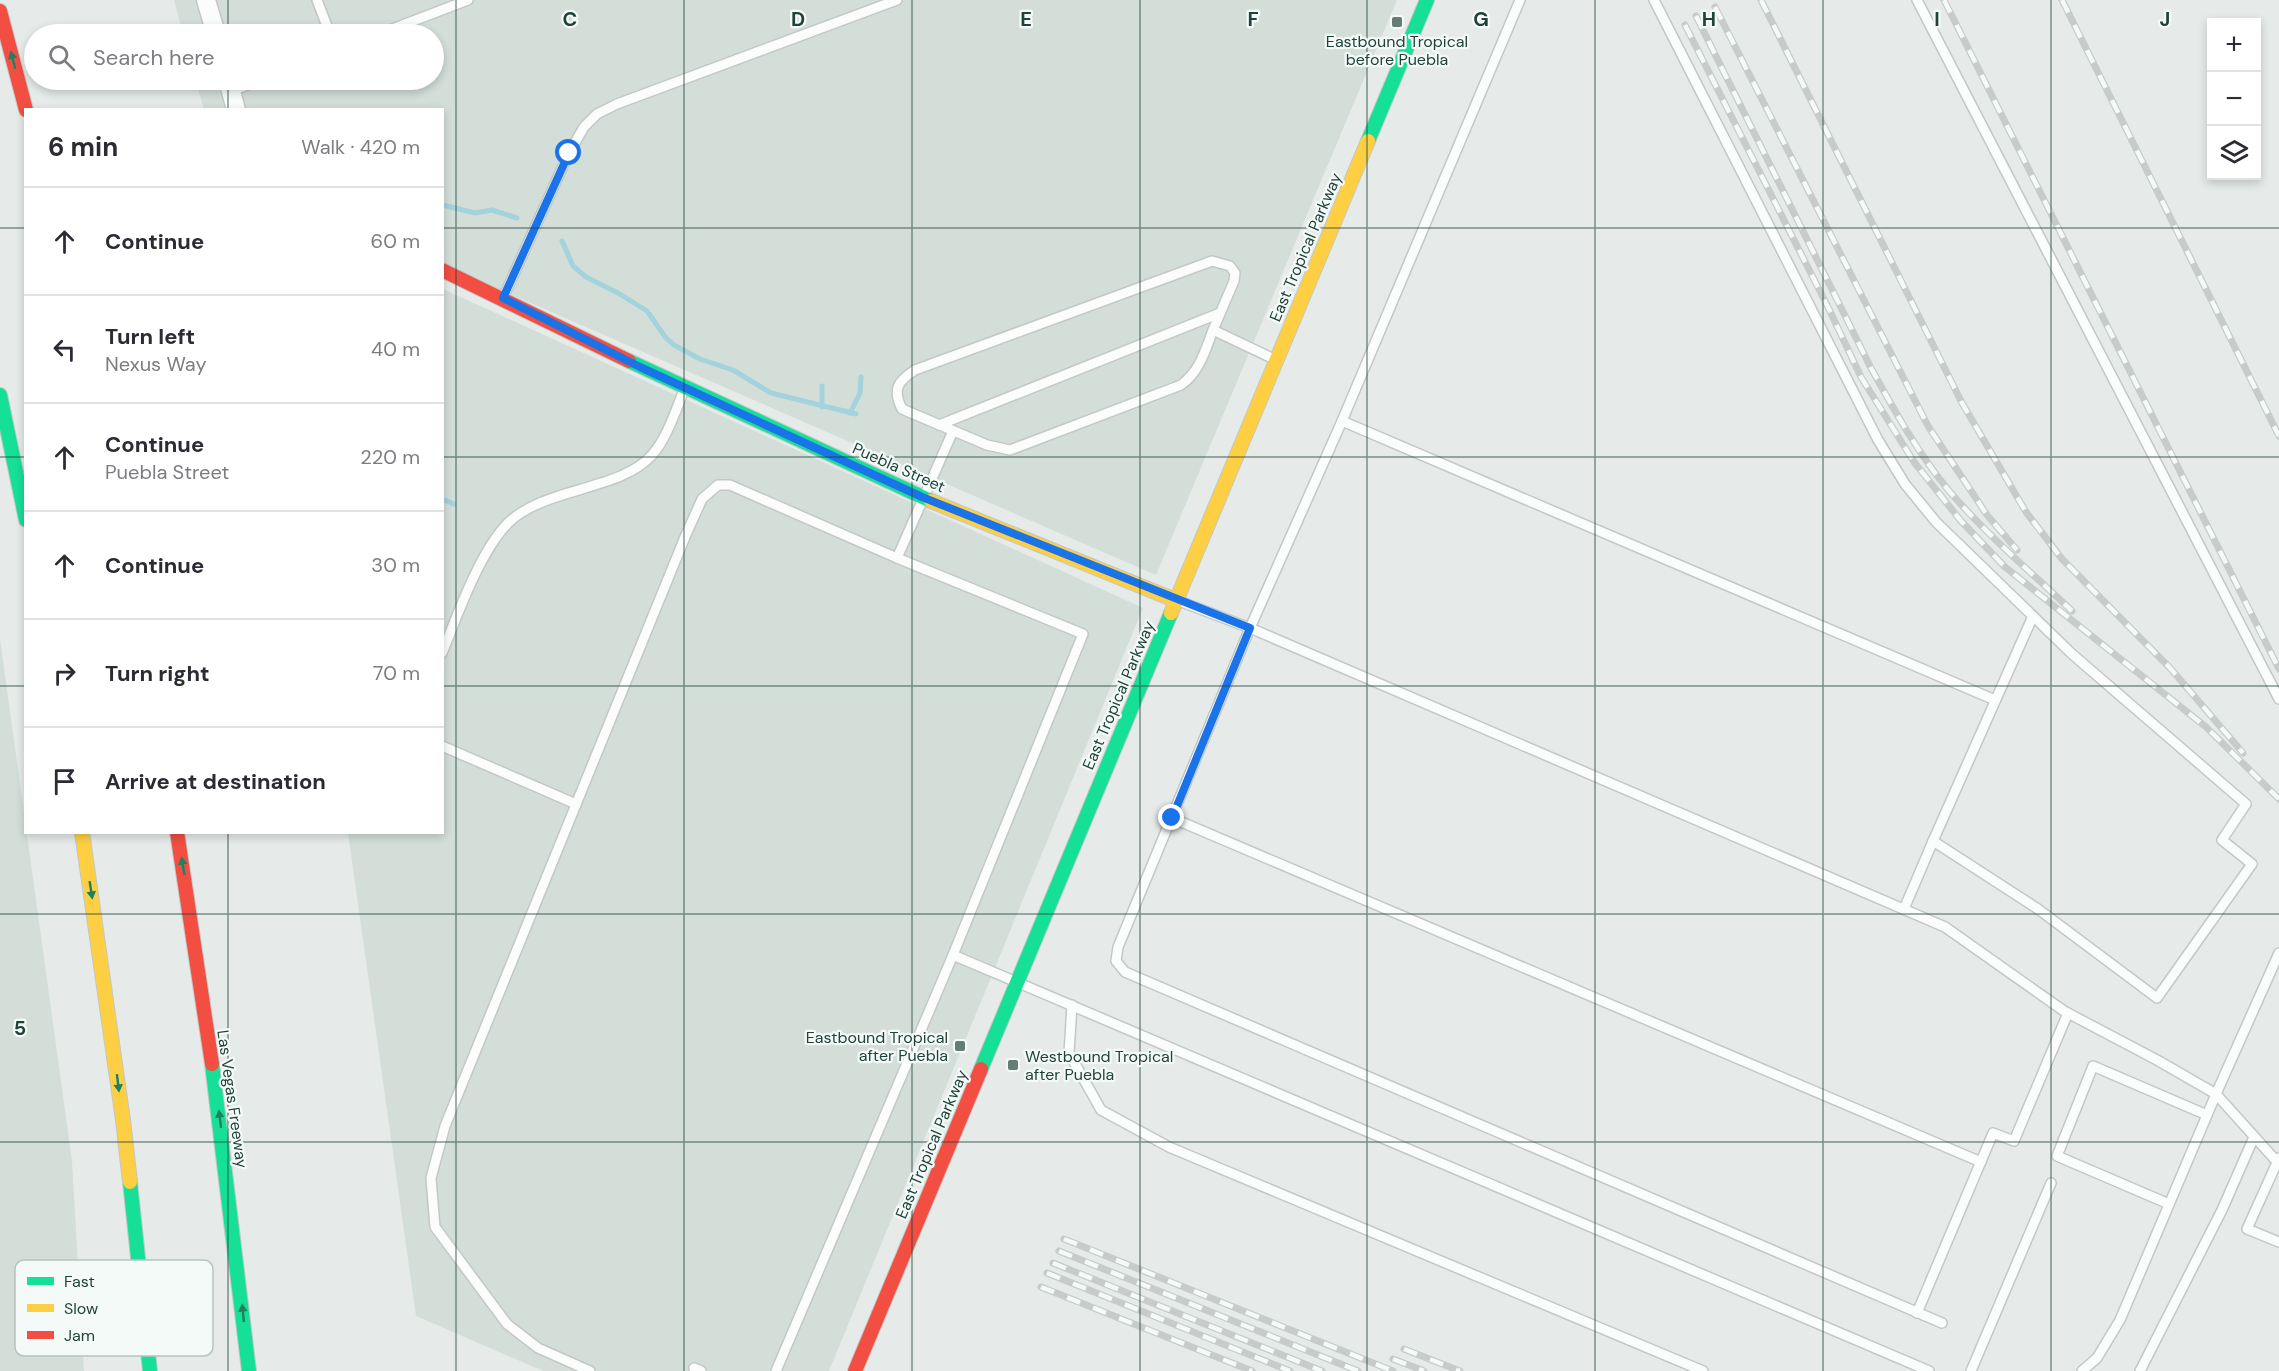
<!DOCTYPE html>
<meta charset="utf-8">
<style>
body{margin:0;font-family:"DM Sans",sans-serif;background:#f2f2f3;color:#2b2b33}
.controls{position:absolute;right:18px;top:18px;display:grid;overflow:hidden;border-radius:0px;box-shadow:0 3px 9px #0003}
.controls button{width:54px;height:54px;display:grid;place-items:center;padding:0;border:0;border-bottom:2px solid #e1e1e2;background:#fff;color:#2b2b33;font:30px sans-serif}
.stop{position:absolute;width:18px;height:18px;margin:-14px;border:4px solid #1a73e8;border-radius:50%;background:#fff}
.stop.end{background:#1a73e8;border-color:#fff;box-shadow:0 2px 6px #0008}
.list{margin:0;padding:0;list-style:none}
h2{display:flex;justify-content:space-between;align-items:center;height:78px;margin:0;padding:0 24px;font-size:26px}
h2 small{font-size:20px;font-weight:400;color:#7c7c81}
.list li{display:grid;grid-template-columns:39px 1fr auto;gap:18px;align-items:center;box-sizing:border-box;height:108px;padding:0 24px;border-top:2px solid #e1e1e2}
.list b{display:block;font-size:22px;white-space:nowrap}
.list p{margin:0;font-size:20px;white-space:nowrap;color:#7c7c81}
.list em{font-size:20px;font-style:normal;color:#7c7c81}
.icon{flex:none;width:33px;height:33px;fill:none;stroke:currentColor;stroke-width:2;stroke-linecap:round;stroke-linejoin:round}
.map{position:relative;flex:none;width:2279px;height:1371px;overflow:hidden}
.search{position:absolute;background:#fff;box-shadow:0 3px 9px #0003;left:24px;top:24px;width:420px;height:66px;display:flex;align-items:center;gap:15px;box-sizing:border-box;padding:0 21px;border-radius:33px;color:#7c7c81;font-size:22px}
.panel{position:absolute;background:#fff;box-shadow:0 3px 9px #0003;left:24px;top:108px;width:420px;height:726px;border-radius:0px}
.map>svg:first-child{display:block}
.built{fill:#d3ded9}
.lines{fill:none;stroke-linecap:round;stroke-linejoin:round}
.stream{stroke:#a4d2dd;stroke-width:5}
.lane-casing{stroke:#c3c8c6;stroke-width:12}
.street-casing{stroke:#c3c8c6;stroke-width:21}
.fast-casing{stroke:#c1c9c7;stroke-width:16}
.slow-casing{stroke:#c1c9c7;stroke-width:16}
.jam-casing{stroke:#c1c9c7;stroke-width:16}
.lane{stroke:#fbfcfc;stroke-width:9}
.street{stroke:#fbfcfc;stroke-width:18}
.fast{stroke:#16e098;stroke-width:14}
.slow{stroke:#ffcf43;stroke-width:14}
.jam{stroke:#f24e42;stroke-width:14}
.rail-casing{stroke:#c7cccb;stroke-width:7}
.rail{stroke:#f4faf8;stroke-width:4.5;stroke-dasharray:14;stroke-linecap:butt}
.oneway{fill:#1d8160}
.route{stroke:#1a73e8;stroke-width:8}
.grid{fill:none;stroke:#21423a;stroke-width:1.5;stroke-opacity:0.55}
.poi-dot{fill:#667d77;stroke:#f4faf8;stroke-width:2}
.labels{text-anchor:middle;stroke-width:4.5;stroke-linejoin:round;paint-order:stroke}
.poi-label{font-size:16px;fill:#21423a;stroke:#f4faf8}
.street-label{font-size:16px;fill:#21423a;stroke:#f4faf8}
.key{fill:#f4faf8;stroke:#b5c3bf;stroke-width:1.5}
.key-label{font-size:16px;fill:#21423a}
.grid-label{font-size:20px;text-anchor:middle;font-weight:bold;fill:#21423a;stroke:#f4faf8;stroke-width:4.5;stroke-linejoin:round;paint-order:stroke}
</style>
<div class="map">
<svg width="2279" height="1371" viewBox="0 0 2279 1371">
<rect width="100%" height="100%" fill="#e6ebe9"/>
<g class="built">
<polygon points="174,0 1397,0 1156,575 443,265 442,110 204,109 195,80 434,80 434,34 183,34"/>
<polygon points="443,289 1143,608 829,1371 543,1371 416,1316 348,833 442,832"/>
<polygon points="0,639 72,1161 84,1371 0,1371"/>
</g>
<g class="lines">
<g class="stream">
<polyline points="443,205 475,213 492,210 517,218"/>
<polyline points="562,241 573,266 586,277 618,293 647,311 666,338 674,345 700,359 733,370 771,393 856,414"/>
<polyline points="822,386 822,407"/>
<polyline points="850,413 860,393 861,377"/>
<polyline points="442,499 454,504"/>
</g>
<g class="lane-casing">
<g id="lane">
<polyline points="317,0 330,34"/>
<polyline points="1520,0 1342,421 1250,628 1118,947 1116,961 1125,972 1942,1323"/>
<polyline points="1654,0 1878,440 1905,484 1936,522 2072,654 2246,804 2222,840 2252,864 2157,998 2038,909 1933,841 1904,909"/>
<polyline points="1917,0 2279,699"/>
<polyline points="379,34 468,0"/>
<polyline points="231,91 261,80"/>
<polyline points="503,298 569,153 584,127 597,114 617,104 897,0"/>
<path d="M1213,330C1205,351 1200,371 1181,385L1010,450L987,445L902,409C892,389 898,381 915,370L1212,261L1230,266L1235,273L1234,281L1213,330L1276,360"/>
<polyline points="1342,421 1995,700"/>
<polyline points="939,425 1220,313"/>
<polyline points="897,558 953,431"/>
<polyline points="1179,601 1250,628 1945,927 2064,1011 2157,1060 2216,1094 2279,1164"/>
<path d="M442,653C458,614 479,553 508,523C545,487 620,491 652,455C667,438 675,412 684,390"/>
<polyline points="442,746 576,804"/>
<polyline points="1172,818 1981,1162"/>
<polyline points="1933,841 2033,616"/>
<polyline points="953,955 1929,1371"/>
<polyline points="1072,1005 1069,1053 1101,1110 1169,1147 1703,1371"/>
<polyline points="2279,1158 2247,1229 2279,1242"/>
<polyline points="2169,1204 2057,1156 2093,1066 2207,1115"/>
<polyline points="1917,1313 1993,1133 2014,1141 2068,1013"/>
<polyline points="694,1368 701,1371"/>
<polyline points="590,1371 538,1348 507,1324 435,1227 431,1178 445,1126 685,537 702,499 718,485 730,485 897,558 1083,634 953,955 776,1371"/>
<polyline points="1971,1371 2051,1183"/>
<polyline points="2082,1371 2097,1358 2120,1320 2216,1094 2279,953"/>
<polyline points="2140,1371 2222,1210 2254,1137"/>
</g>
</g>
<g class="street-casing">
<g id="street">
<polyline points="206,0 216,34"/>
<polyline points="228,80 236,110"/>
</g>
</g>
<g class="fast-casing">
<g id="fast">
<polyline points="1368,141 1427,0"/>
<polyline points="629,361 931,501"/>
<polyline points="0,395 26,520"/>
<polyline points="212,1064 249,1371"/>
<polyline points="981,1069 1171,613"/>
<polyline points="130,1182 150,1371"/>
</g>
</g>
<g class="slow-casing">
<g id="slow">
<polyline points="931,501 1175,600"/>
<polyline points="1171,613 1368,141"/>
<polyline points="82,832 123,1120 130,1182"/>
</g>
</g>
<g class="jam-casing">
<g id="jam">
<polyline points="0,11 26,110"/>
<polyline points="442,270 629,361"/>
<polyline points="177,832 212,1064"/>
<polyline points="855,1371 981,1069"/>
</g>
</g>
<use href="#lane" class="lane"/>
<use href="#street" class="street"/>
<use href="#fast" class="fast"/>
<use href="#slow" class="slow"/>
<use href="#jam" class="jam"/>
<g class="rail-casing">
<g id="rail">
<polyline points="1761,0 1962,403 2026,512 2062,559 2171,669 2243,753"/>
<polyline points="1944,0 2279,669"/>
<polyline points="2062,0 2279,436"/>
<polyline points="1715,7 1928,426 1987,515 2017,550"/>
<path d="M1696,16L1871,368C1894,410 1919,455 1950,492C1987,535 2031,572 2072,611"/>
<polyline points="1685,25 1828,307 1861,377 1914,462 1961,521 2005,567 2206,727 2279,799"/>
<polyline points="1064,1239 1393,1371"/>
<polyline points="1059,1251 1358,1371"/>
<polyline points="1053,1263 1322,1371"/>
<polyline points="1047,1273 1290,1371"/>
<polyline points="1041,1287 1252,1371"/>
<polyline points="1404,1349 1460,1371"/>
<polyline points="1393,1359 1424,1371"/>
</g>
</g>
<use href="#rail" class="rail"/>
</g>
<defs><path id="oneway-solid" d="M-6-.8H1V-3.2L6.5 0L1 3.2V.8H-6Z" transform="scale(1.5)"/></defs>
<g class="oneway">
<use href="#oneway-solid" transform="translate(13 60) rotate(-104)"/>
<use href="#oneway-solid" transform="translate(183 866) rotate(-99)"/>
<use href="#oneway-solid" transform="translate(91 890) rotate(81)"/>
<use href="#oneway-solid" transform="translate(118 1083) rotate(83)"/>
<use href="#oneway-solid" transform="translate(220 1119) rotate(-97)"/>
<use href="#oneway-solid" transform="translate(243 1313) rotate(-96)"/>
</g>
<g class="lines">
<polyline class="route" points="569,153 503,298 640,367 922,497 1250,628 1172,818"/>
</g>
<path class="grid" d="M228,0V34M456,0V1371M684,0V1371M912,0V1371M1140,0V1371M1367,0V1371M1595,0V1371M1823,0V1371M2051,0V1371M228,80V110M0,228H26M442,228H2279M0,457H26M442,457H2279M0,686H26M442,686H2279M228,832V1371M0,914H2279M0,1142H2279"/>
<g class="poi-dot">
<rect x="1391" y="16" width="12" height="12" rx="3"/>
<rect x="954" y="1040" width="12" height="12" rx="3"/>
<rect x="1007" y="1059" width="12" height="12" rx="3"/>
</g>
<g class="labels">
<g class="poi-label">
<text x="1397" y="47">Eastbound Tropical<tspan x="1397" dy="18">before Puebla</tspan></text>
<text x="948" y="1043" text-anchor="end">Eastbound Tropical<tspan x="948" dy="18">after Puebla</tspan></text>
<text x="1025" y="1062" text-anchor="start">Westbound Tropical<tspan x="1025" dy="18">after Puebla</tspan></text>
</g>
<g class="street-label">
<text transform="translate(1305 247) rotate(-67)" y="6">East Tropical Parkway</text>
<text transform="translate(899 467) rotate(24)" y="6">Puebla Street</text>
<text transform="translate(1118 695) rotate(-67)" y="6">East Tropical Parkway</text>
<text transform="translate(233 1099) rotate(82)" y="6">Las Vegas Freeway</text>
<text transform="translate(931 1144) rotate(-67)" y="6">East Tropical Parkway</text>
</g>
</g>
<rect x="15" y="1260" width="198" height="96" rx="9" class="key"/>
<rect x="27" y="1277" width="27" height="8" fill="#16e098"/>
<rect x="27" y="1304" width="27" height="8" fill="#ffcf43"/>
<rect x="27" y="1331" width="27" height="8" fill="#f24e42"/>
<g class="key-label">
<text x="64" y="1287">Fast</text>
<text x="64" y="1314">Slow</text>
<text x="64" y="1341">Jam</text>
</g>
<g class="grid-label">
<text x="570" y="26">C</text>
<text x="798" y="26">D</text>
<text x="1026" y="26">E</text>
<text x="1253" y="26">F</text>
<text x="1481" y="26">G</text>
<text x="1709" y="26">H</text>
<text x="1937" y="26">I</text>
<text x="2165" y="26">J</text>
<text x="20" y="1035">5</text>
</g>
</svg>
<div class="controls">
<button>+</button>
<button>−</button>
<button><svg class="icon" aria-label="layers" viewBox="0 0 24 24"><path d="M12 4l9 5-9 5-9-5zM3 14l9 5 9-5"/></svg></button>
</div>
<div class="stop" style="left:569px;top:153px"></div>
<div class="stop end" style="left:1172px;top:818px"></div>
<div class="search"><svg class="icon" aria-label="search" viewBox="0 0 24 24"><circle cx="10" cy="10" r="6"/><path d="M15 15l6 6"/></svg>Search here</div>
<section class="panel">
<h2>6 min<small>Walk · 420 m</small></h2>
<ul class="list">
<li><svg class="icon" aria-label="ahead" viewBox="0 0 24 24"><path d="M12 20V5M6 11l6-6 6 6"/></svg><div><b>Continue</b></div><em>60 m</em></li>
<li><svg class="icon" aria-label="left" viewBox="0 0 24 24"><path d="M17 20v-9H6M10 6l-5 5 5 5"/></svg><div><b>Turn left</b><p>Nexus Way</p></div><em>40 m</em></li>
<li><svg class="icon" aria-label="ahead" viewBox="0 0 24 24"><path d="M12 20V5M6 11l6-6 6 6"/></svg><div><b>Continue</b><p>Puebla Street</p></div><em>220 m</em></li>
<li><svg class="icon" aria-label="ahead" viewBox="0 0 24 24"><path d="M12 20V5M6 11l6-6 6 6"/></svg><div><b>Continue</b></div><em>30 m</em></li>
<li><svg class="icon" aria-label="right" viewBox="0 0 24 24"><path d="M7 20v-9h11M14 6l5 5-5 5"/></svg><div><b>Turn right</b></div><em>70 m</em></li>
<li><svg class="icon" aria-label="arrive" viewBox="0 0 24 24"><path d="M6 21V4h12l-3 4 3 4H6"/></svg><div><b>Arrive at destination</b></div></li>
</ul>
</section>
</div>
